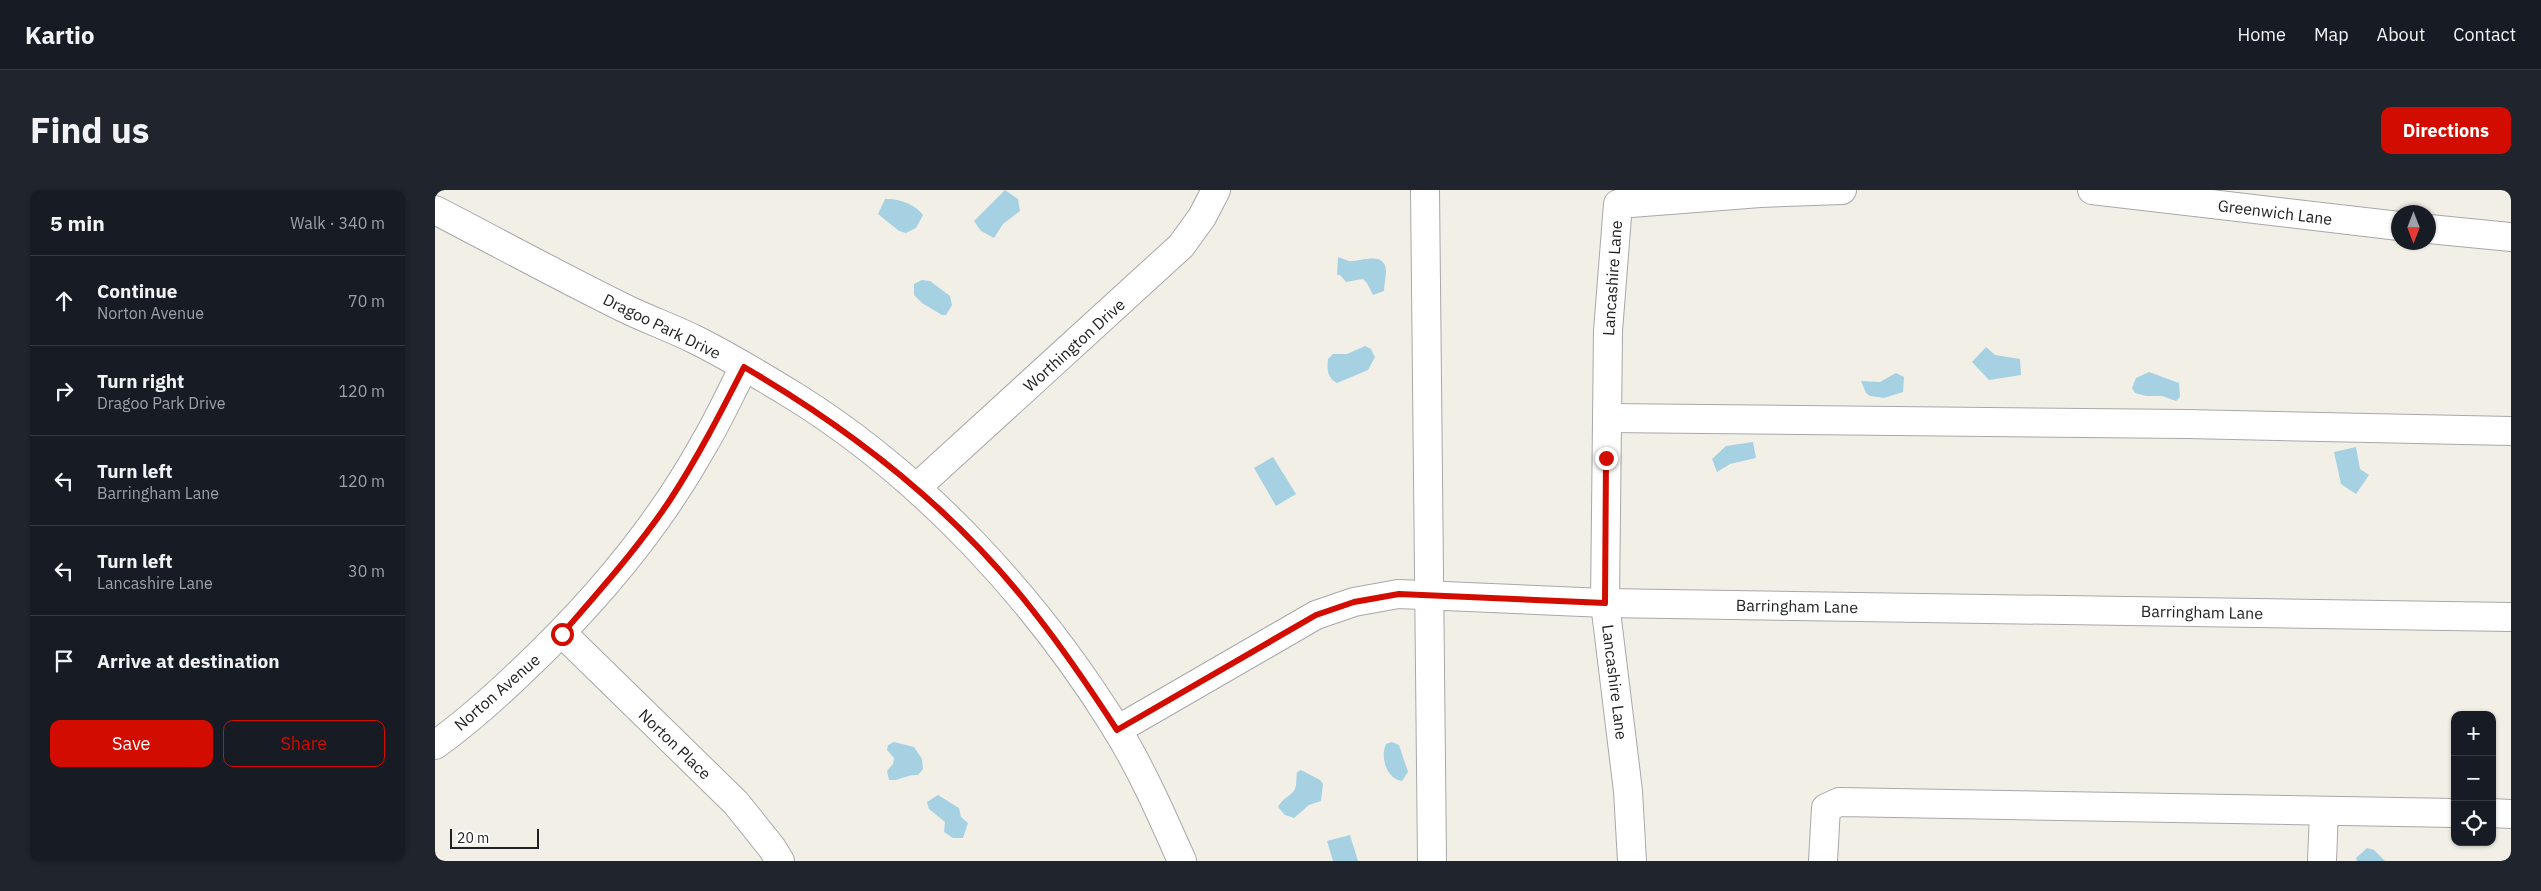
<!DOCTYPE html>
<meta charset="utf-8">
<style>
body{margin:0;font-family:"IBM Plex Sans",sans-serif;background:#20242c;color:#f1f3f6}
.controls{position:absolute;right:15px;bottom:15px;display:grid;overflow:hidden;border-radius:10px;box-shadow:0 1px 4px #0004}
.controls button{width:45px;height:45px;display:grid;place-items:center;padding:0;border:0;border-bottom:1px solid #363941;background:#171b24;color:#f1f3f6;font:25px sans-serif}
.compass{position:absolute;left:1956px;top:15px;width:45px;height:45px;border-radius:50%;background:#171b24;box-shadow:0 1px 4px #0004;rotate:180deg}
.scale{position:absolute;left:15px;bottom:12px;width:89px;box-sizing:border-box;padding-left:5px;border:2px solid #212121;border-top:0;font-size:14px;line-height:18px;white-space:nowrap;color:#212121;-webkit-text-stroke:4px #fff;paint-order:stroke}
.stop{position:absolute;width:15px;height:15px;margin:-11px;border:4px solid #d30c00;border-radius:50%;background:#fff}
.stop.end{background:#d30c00;border-color:#fff;box-shadow:0 1px 5px #0008}
.list{margin:0;padding:0;list-style:none}
h2{display:flex;justify-content:space-between;align-items:center;height:65px;margin:0;padding:0 20px;font-size:21px}
h2 small{font-size:16px;font-weight:400;color:#9ea1a6}
.list li{display:grid;grid-template-columns:32px 1fr auto;gap:15px;align-items:center;box-sizing:border-box;height:90px;padding:0 20px;border-top:1px solid #363941}
.list b{display:block;font-size:19px;white-space:nowrap}
.list p{margin:0;font-size:16px;white-space:nowrap;color:#9ea1a6}
.list em{font-size:16px;font-style:normal;color:#9ea1a6}
.actions{display:flex;gap:10px;padding:15px 20px}
.actions a{flex:1;padding:11px 0;border:1px solid #d30c00;border-radius:10px;text-align:center;font-size:18px;color:#d30c00}
.actions .main{background:#d30c00;color:#fff}
.icon{flex:none;width:28px;height:28px;fill:none;stroke:currentColor;stroke-width:2;stroke-linecap:round;stroke-linejoin:round}
.map{position:relative;flex:none;width:2076px;height:671px;overflow:hidden;border-radius:10px}
header{display:flex;align-items:center;gap:30px;box-sizing:border-box;height:70px;padding:0 25px;background:#171b24;border-bottom:1px solid #363941}
header strong{font-size:24px}
nav{display:flex;gap:28px;margin-inline-start:auto;font-size:18px}
.intro{display:flex;align-items:center;justify-content:space-between;box-sizing:border-box;height:120px;padding:0 30px}
h1{margin:0;font-size:35px}
.button{padding:12px 22px;border-radius:10px;background:#d30c00;color:#fff;font-size:18px;font-weight:700}
main{display:flex;gap:30px;padding:0 30px}
aside{flex:1;background:#171b24;border-radius:10px;box-shadow:0 1px 4px #0004}
.map>svg:first-child{display:block}
.water{fill:#a5d1e3}
.lines{fill:none;stroke-linecap:round;stroke-linejoin:round}
.minor-casing{stroke:#a8a8a8;stroke-width:30}
.minor{stroke:#fff;stroke-width:28}
.route{stroke:#d30c00;stroke-width:6}
.labels{text-anchor:middle;stroke-width:5;stroke-linejoin:round;paint-order:stroke}
.street-label{font-size:16px;fill:#212121;stroke:#fff}
</style>
<header>
<strong>Kartio</strong>
<nav><a>Home</a><a>Map</a><a>About</a><a>Contact</a></nav>
</header>
<div class="intro"><h1>Find us</h1><a class="button">Directions</a></div>
<main>
<aside>
<h2>5 min<small>Walk · 340 m</small></h2>
<ul class="list">
<li><svg class="icon" aria-label="ahead" viewBox="0 0 24 24"><path d="M12 20V5M6 11l6-6 6 6"/></svg><div><b>Continue</b><p>Norton Avenue</p></div><em>70 m</em></li>
<li><svg class="icon" aria-label="right" viewBox="0 0 24 24"><path d="M7 20v-9h11M14 6l5 5-5 5"/></svg><div><b>Turn right</b><p>Dragoo Park Drive</p></div><em>120 m</em></li>
<li><svg class="icon" aria-label="left" viewBox="0 0 24 24"><path d="M17 20v-9H6M10 6l-5 5 5 5"/></svg><div><b>Turn left</b><p>Barringham Lane</p></div><em>120 m</em></li>
<li><svg class="icon" aria-label="left" viewBox="0 0 24 24"><path d="M17 20v-9H6M10 6l-5 5 5 5"/></svg><div><b>Turn left</b><p>Lancashire Lane</p></div><em>30 m</em></li>
<li><svg class="icon" aria-label="arrive" viewBox="0 0 24 24"><path d="M6 21V4h12l-3 4 3 4H6"/></svg><div><b>Arrive at destination</b></div></li>
</ul>
<div class="actions"><a class="main">Save</a><a>Share</a></div>
</aside>
<div class="map">
<svg width="2076" height="671" viewBox="0 0 2076 671">
<rect width="100%" height="100%" fill="#f2efe7"/>
<g class="water">
<polygon points="570,0 583,9 585,21 568,34 559,48 546,41 539,31"/>
<path d="M450,9C463,8 480,14 488,25L481,38L471,43L464,41L443,24Z"/>
<path d="M903,67C906,68 911,70 914,71C926,72 950,60 951,81C951,87 949,95 949,101L938,105L932,93L928,89L911,92L905,85H902Z"/>
<polygon points="487,90 495,91 515,106 517,115 511,125 507,125 487,113 479,105 479,94"/>
<path d="M930,156L936,159L940,167L933,180L902,193C892,188 892,179 893,169L898,164H912Z"/>
<polygon points="1551,157 1560,165 1585,169 1586,185 1554,190 1537,172"/>
<polygon points="1714,182 1744,193 1745,207 1741,211 1727,206 1711,206 1700,203 1697,198 1701,188"/>
<polygon points="1461,183 1469,187 1468,202 1449,208 1435,206 1431,203 1426,191 1445,192"/>
<polygon points="1318,252 1321,268 1295,274 1282,282 1277,269 1291,256"/>
<polygon points="1921,257 1925,279 1934,285 1921,304 1906,294 1899,262"/>
<polygon points="838,267 861,304 841,316 819,278"/>
<path d="M459,552L479,557L487,569L488,579L483,585C472,584 465,591 454,590L452,581L458,574L459,568L452,560L453,555Z"/>
<path d="M957,552L964,555L973,582L967,591C951,589 945,566 951,554Z"/>
<path d="M866,580L885,590L888,594L886,611L874,615L859,628L850,625L843,617C848,607 857,606 860,599C862,594 861,587 862,582Z"/>
<polygon points="503,605 524,618 526,627 533,633 528,648 518,648 509,642 510,632 494,619 492,612"/>
<polygon points="915,645 923,671 898,671 892,651"/>
<polygon points="1932,658 1939,660 1950,671 1922,671 1921,668"/>
</g>
<g class="lines">
<g class="minor-casing">
<g id="minor">
<polyline points="990,0 997,671"/>
<polyline points="1657,0 1964,36"/>
<path d="M0,20C62,52 124,86 187,117C211,129 237,138 261,150C295,167 328,187 359,206C489,287 601,409 681,538C707,580 727,626 747,671"/>
<polyline points="1994,39 2076,47"/>
<polyline points="1172,228 1752,234 2076,241"/>
<polyline points="481,298 746,56 767,27 781,0"/>
<polyline points="127,443 301,613 337,658 345,671"/>
<polyline points="682,540 881,425 919,412 963,404 1170,413 2076,427"/>
<path d="M0,555C31,533 60,507 87,481C157,415 222,339 269,254C284,229 296,202 309,177"/>
<polyline points="2057,623 2076,624"/>
<polyline points="1197,671 1193,601 1170,413 1173,141 1183,14 1325,3 1407,0"/>
<polyline points="1388,671 1391,618 1404,612 2020,623"/>
<polyline points="1887,671 1889,621"/>
</g>
</g>
<use href="#minor" class="minor"/>
</g>
<g class="lines">
<path class="route" d="M127,444C165,400 203,358 235,310C263,267 286,222 309,177C419,241 521,321 599,422C629,460 656,500 682,540L881,425L919,412L964,404L1170,413L1171,268"/>
</g>
<g class="labels">
<g class="street-label">
<text transform="translate(1840 22) rotate(7)" y="6">Greenwich Lane</text>
<text transform="translate(1177 88) rotate(-86)" y="6">Lancashire Lane</text>
<text transform="translate(227 136) rotate(26)" y="6">Dragoo Park Drive</text>
<text transform="translate(639 155) rotate(-42)" y="6">Worthington Drive</text>
<text transform="translate(1362 416) rotate(1)" y="6">Barringham Lane</text>
<text transform="translate(1767 422) rotate(1)" y="6">Barringham Lane</text>
<text transform="translate(1180 492) rotate(83)" y="6">Lancashire Lane</text>
<text transform="translate(62 502) rotate(-41)" y="6">Norton Avenue</text>
<text transform="translate(240 554) rotate(44)" y="6">Norton Place</text>
</g>
</g>
</svg>
<div class="controls">
<button>+</button>
<button>−</button>
<button><svg class="icon" aria-label="locate" viewBox="0 0 24 24"><circle cx="12" cy="12" r="6"/><path d="M12 2v4M12 18v4M2 12h4M18 12h4"/></svg></button>
</div>
<svg class="compass" viewBox="-18 -18 36 36"><path d="M0-13l5 13h-10z" fill="#e53935"/><path d="M0 13l5-13h-10z" fill="#9ea1a6"/></svg>
<div class="scale">20 m</div>
<div class="stop" style="left:127px;top:444px"></div>
<div class="stop end" style="left:1171px;top:268px"></div>
</div>
</main>
